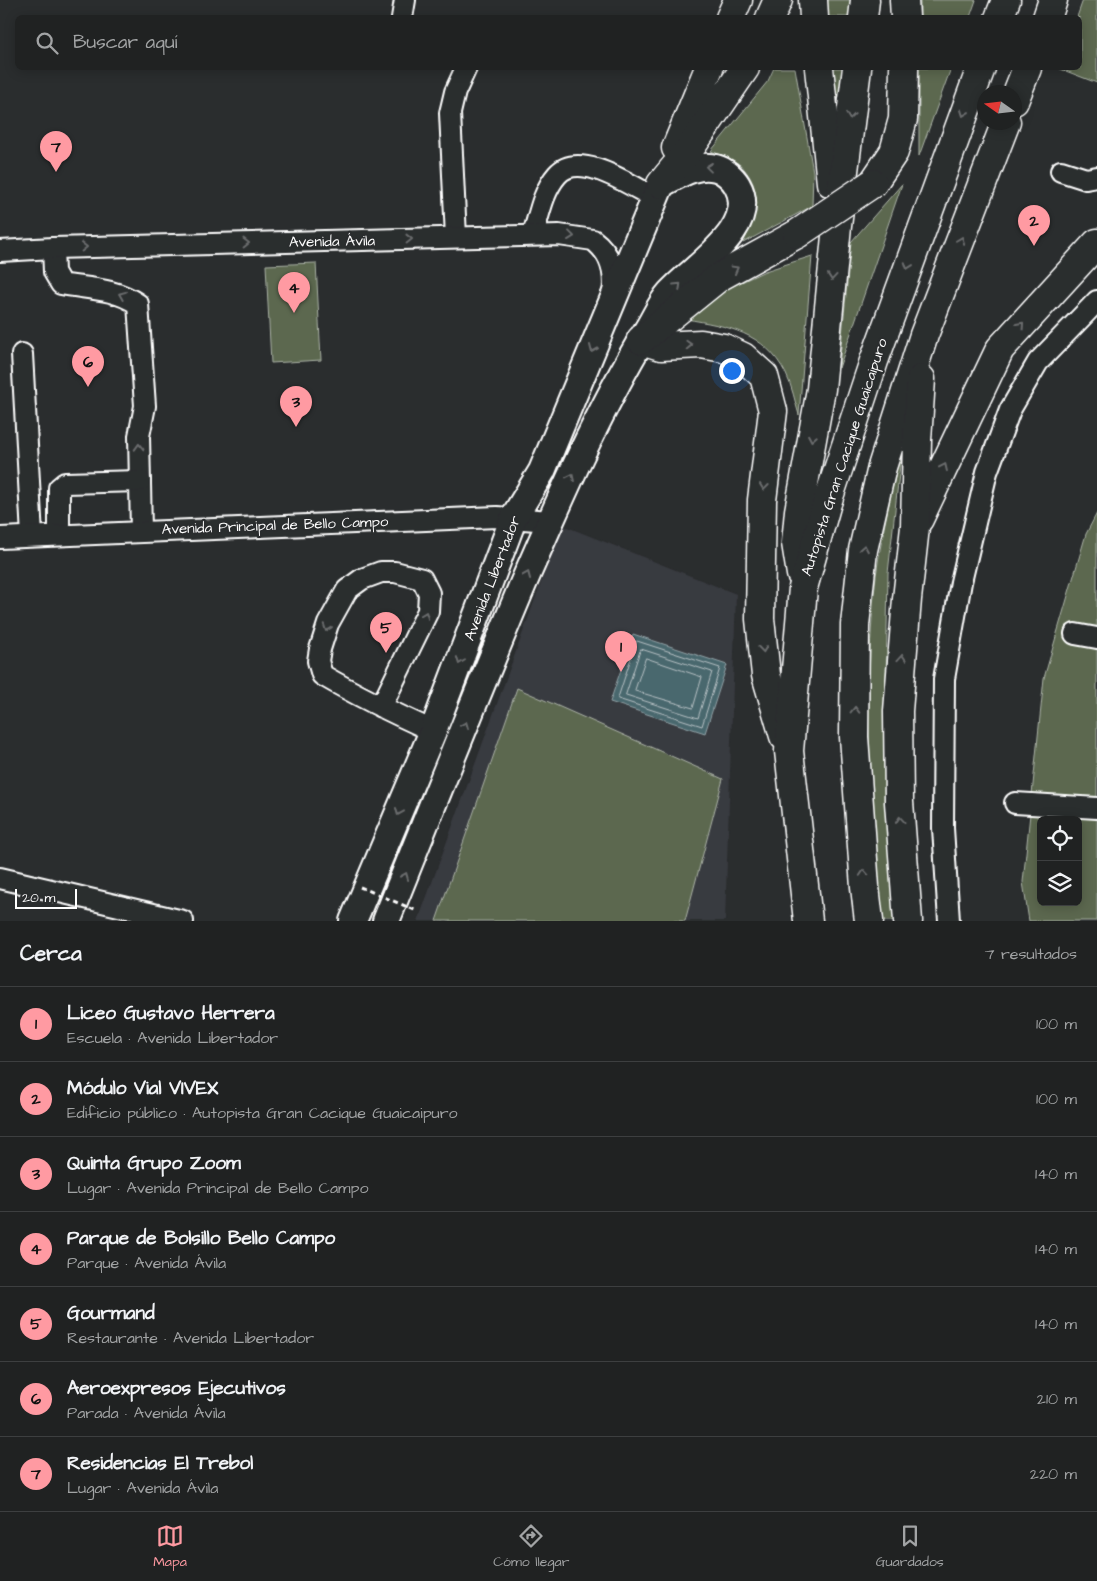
<!DOCTYPE html>
<html lang="es">
<meta charset="utf-8">
<style>
body{margin:0;font-family:"Architects Daughter",sans-serif;background:#282a2a;color:#f1f3f6}
.controls{position:absolute;right:15px;bottom:15px;display:grid;overflow:hidden;border-radius:8px;box-shadow:0 2px 12px #0003}
.controls button{width:45px;height:45px;display:grid;place-items:center;padding:0;border:0;border-bottom:1px solid #3d3f40;background:#202222;color:#f1f3f6;font:25px sans-serif}
.compass{position:absolute;left:977px;top:85px;width:45px;height:45px;border-radius:50%;background:#202222;box-shadow:0 2px 12px #0003;rotate:284deg}
.scale{position:absolute;left:15px;bottom:12px;width:62px;box-sizing:border-box;padding-left:5px;border:2px solid #fff;border-top:0;font-size:14px;line-height:18px;white-space:nowrap;color:#fff;-webkit-text-stroke:4px #2a2d2e;paint-order:stroke}
.you{position:absolute;left:731px;top:370px;width:18px;height:18px;margin:-12px;border:4px solid #fff;border-radius:50%;background:#1a73e8;box-shadow:0 0 0 8px #1a73e833}
.badge{display:grid;place-items:center;width:32px;height:32px;border-radius:50%;background:#ff9aa2;color:#111;font-size:16px;font-weight:700}
.pin{position:absolute;translate:-50% -41px;filter:drop-shadow(0 1px 2px #0008)}
.pin::after{content:'';position:absolute;top:26px;width:18px;height:15px;background:inherit;clip-path:polygon(0 0,100% 0,50% 100%)}
.list{margin:0;padding:0;list-style:none}
h2{display:flex;justify-content:space-between;align-items:center;height:65px;margin:0;padding:0 20px;font-size:21px}
h2 small{font-size:16px;font-weight:400;color:#a2a4a5}
.list li{display:grid;grid-template-columns:32px 1fr auto;gap:15px;align-items:center;box-sizing:border-box;height:75px;padding:0 20px;border-top:1px solid #3d3f40}
.list b{display:block;font-size:19px;white-space:nowrap}
.list p{margin:0;font-size:16px;white-space:nowrap;color:#a2a4a5}
.list em{font-size:16px;font-style:normal;color:#a2a4a5}
.icon{flex:none;width:28px;height:28px;fill:none;stroke:currentColor;stroke-width:2;stroke-linecap:round;stroke-linejoin:round}
.map{position:relative;flex:none;width:1097px;height:921px;overflow:hidden}
.search{position:absolute;background:#202222;box-shadow:0 2px 12px #0003;left:15px;right:15px;top:15px;height:55px;display:flex;align-items:center;gap:12px;box-sizing:border-box;padding:0 18px;border-radius:8px;color:#a2a4a5;font-size:19px}
.sheet{height:590px;background:#202222}
nav{display:flex;justify-content:space-around;align-items:center;box-sizing:border-box;height:70px;border-top:1px solid #3d3f40;background:#202222;font-size:14px;color:#a2a4a5}
nav a{display:grid;justify-items:center;gap:2px}
nav .on{color:#ff9aa2}
.map>svg:first-child{display:block}
.built{fill:#393a40}
.green{fill:#5b6850;stroke:#adb4a8;fill-rule:evenodd}
.water{fill:#4a676e;stroke:#92a4a8}
.lines{fill:none;stroke-linecap:round;stroke-linejoin:round}
.shore{stroke:#b7c2c5;stroke-width:1}
.minor-casing{stroke:#fff;stroke-width:24}
.major-casing{stroke:#fff;stroke-width:30}
.highway-casing{stroke:#fff;stroke-width:31}
.minor{stroke:#2a2d2e;stroke-width:20}
.major{stroke:#2a2d2e;stroke-width:26}
.highway{stroke:#2a2d2e;stroke-width:28}
.highway-bridge-casing{stroke:#fff;stroke-width:31;stroke-linecap:butt}
.path-bridge{stroke:#fff;stroke-width:3;stroke-dasharray:5 4;stroke-linecap:butt}
.highway-bridge{stroke:#2a2d2e;stroke-width:28}
.oneway{stroke:#6a6c6d}
.labels{text-anchor:middle;stroke-width:4;stroke-linejoin:round;paint-order:stroke}
.street-label{font-size:15px;fill:#fff;stroke:#2a2d2e}
</style>
<div class="map">
<svg width="1097" height="921" viewBox="0 0 1097 921">
<rect width="100%" height="100%" fill="#2a2d2e"/>
<filter id="ink" filterUnits="userSpaceOnUse"><feTurbulence type="fractalNoise" baseFrequency=".02" numOctaves="2"/><feDisplacementMap in="SourceGraphic" scale="10" xChannelSelector="R" yChannelSelector="G"/><feConvolveMatrix kernelMatrix="1 2 1 2 8 2 1 2 1" color-interpolation-filters="sRGB"/></filter>
<g filter="url(#ink)">
<polygon class="built" points="562,525 736,594 725,921 418,921"/>
<g class="green">
<polygon points="827,0 861,0 858,17 828,17"/>
<polygon points="920,0 976,0 970,17 920,18"/>
<polygon points="1083,0 1097,0 1097,83 1058,68 1080,68 1080,18 1077,17"/>
<path d="M774,68H795L813,172L812,206L743,243C755,218 764,194 745,170C738,160 722,156 711,151L768,81Z"/>
<polygon points="831,68 852,68 841,147"/>
<polygon points="919,68 951,68 919,156"/>
<polygon points="902,184 839,368 851,242"/>
<path d="M812,256L799,415C795,402 792,386 786,374C765,332 727,326 686,319L716,294L765,271Z"/>
<polygon points="316,263 321,360 271,363 266,265"/>
<path d="M903,438L888,573L885,732L897,921H882C869,806 863,691 876,576C882,530 894,484 903,438Z"/>
<path d="M1097,513V921H1029L1023,882L1044,678L1086,534ZM1041,820H1078V902H1041Z"/>
<polygon points="517,688 723,779 685,921 436,921"/>
</g>
<polygon class="water" points="633,634 727,665 705,733 610,702"/>
<g class="lines">
<g class="shore">
<polygon points="637,641 720,668 702,726 618,699"/>
<polygon points="641,649 712,672 698,718 626,695"/>
<polygon points="646,658 702,677 693,708 635,691"/>
</g>
<g class="minor-casing">
<g id="minor">
<polyline points="402,18 405,0"/>
<polyline points="1061,171 1086,179 1097,177"/>
<path d="M533,235C539,215 543,191 557,175C579,149 633,187 655,198"/>
<polyline points="456,237 450,113 455,92 466,68"/>
<path d="M53,248L54,272L61,284C88,289 114,288 138,304L145,406L139,436L141,531"/>
<path d="M0,251L53,248L559,235L593,240C611,253 616,274 613,295"/>
<polyline points="22,354 32,536"/>
<polyline points="59,535 59,488 65,483 140,481"/>
<polyline points="0,538 497,517 550,521"/>
<polyline points="1075,634 1097,638"/>
<path d="M381,707L428,611L429,593L422,579L395,572H381L362,579L347,590L328,624L320,649L318,661L322,675C358,696 395,714 433,731"/>
<polyline points="1015,803 1097,808"/>
<polyline points="0,878 183,921"/>
<polyline points="949,921 943,828 944,679 961,582 987,472 1010,410 1038,362 1097,301"/>
</g>
</g>
<g class="major-casing">
<path id="major" d="M353,921L433,731L514,517L542,471L661,184C679,175 696,163 716,168C724,170 733,178 737,185C761,227 694,266 670,293C660,304 654,320 646,332C598,412 560,499 523,584C476,696 431,809 386,921"/>
</g>
<g class="highway-casing">
<g id="highway">
<polyline points="813,0 814,18"/>
<polyline points="904,0 905,18"/>
<polyline points="730,18 738,0"/>
<polyline points="770,18 778,0"/>
<polyline points="863,18 865,0"/>
<polyline points="999,18 1006,0"/>
<polyline points="1047,18 1053,0"/>
<polyline points="819,68 831,183"/>
<polyline points="1014,101 1027,68"/>
<polyline points="676,148 709,68"/>
<polyline points="873,183 894,152 903,119 904,68"/>
<polyline points="661,184 689,150 745,68"/>
<polyline points="641,340 661,346 701,344 724,348 743,357 764,376 773,411 762,500 760,619 766,675 784,736"/>
<polyline points="641,340 719,277 797,234"/>
<polyline points="919,519 1000,349 1097,243"/>
<polyline points="801,574 796,543 799,511 821,389 837,226 857,68"/>
<polyline points="808,921 789,751 803,588 826,506 874,361 981,68"/>
<polyline points="869,921 865,887 854,737 855,625 863,550 882,467 924,335 1006,122"/>
<polyline points="908,921 899,802 898,711 907,599 915,527 917,440 921,379"/>
</g>
</g>
<use href="#minor" class="minor"/>
<use href="#major" class="major"/>
<use href="#highway" class="highway"/>
<g class="highway-bridge-casing">
<polyline id="highway-bridge" points="797,234 873,183"/>
</g>
<polyline class="path-bridge" points="360,887 417,911"/>
<use href="#highway-bridge" class="highway-bridge"/>
</g>
<defs><path id="oneway-chevron" d="M-2-3.5L2.5 0L-2 3.5" fill="none" stroke-width="1.6" stroke-linecap="round" stroke-linejoin="round" transform="scale(1.25)"/></defs>
<g class="oneway">
<use href="#oneway-chevron" transform="translate(964 113) rotate(110)"/>
<use href="#oneway-chevron" transform="translate(850 116) rotate(98)"/>
<use href="#oneway-chevron" transform="translate(709 167) rotate(-173)"/>
<use href="#oneway-chevron" transform="translate(571 236) rotate(7)"/>
<use href="#oneway-chevron" transform="translate(409 239) rotate(-1)"/>
<use href="#oneway-chevron" transform="translate(961 240) rotate(-69)"/>
<use href="#oneway-chevron" transform="translate(246 243) rotate(-1)"/>
<use href="#oneway-chevron" transform="translate(84 247) rotate(-1)"/>
<use href="#oneway-chevron" transform="translate(908 266) rotate(110)"/>
<use href="#oneway-chevron" transform="translate(735 269) rotate(-29)"/>
<use href="#oneway-chevron" transform="translate(832 277) rotate(95)"/>
<use href="#oneway-chevron" transform="translate(678 286) rotate(-44)"/>
<use href="#oneway-chevron" transform="translate(122 295) rotate(-158)"/>
<use href="#oneway-chevron" transform="translate(1021 325) rotate(-48)"/>
<use href="#oneway-chevron" transform="translate(689 345) rotate(-2)"/>
<use href="#oneway-chevron" transform="translate(593 349) rotate(113)"/>
<use href="#oneway-chevron" transform="translate(812 438) rotate(100)"/>
<use href="#oneway-chevron" transform="translate(139 447) rotate(-92)"/>
<use href="#oneway-chevron" transform="translate(944 467) rotate(-65)"/>
<use href="#oneway-chevron" transform="translate(571 477) rotate(-65)"/>
<use href="#oneway-chevron" transform="translate(764 487) rotate(97)"/>
<use href="#oneway-chevron" transform="translate(864 548) rotate(-80)"/>
<use href="#oneway-chevron" transform="translate(527 575) rotate(-67)"/>
<use href="#oneway-chevron" transform="translate(425 615) rotate(-69)"/>
<use href="#oneway-chevron" transform="translate(327 628) rotate(110)"/>
<use href="#oneway-chevron" transform="translate(763 649) rotate(84)"/>
<use href="#oneway-chevron" transform="translate(902 658) rotate(-86)"/>
<use href="#oneway-chevron" transform="translate(460 661) rotate(111)"/>
<use href="#oneway-chevron" transform="translate(855 710) rotate(-89)"/>
<use href="#oneway-chevron" transform="translate(465 725) rotate(-68)"/>
<use href="#oneway-chevron" transform="translate(399 812) rotate(113)"/>
<use href="#oneway-chevron" transform="translate(900 820) rotate(-95)"/>
<use href="#oneway-chevron" transform="translate(864 873) rotate(-94)"/>
<use href="#oneway-chevron" transform="translate(405 876) rotate(-68)"/>
</g>
</g>
<g class="labels">
<g class="street-label">
<text transform="translate(332 241) rotate(-1)" y="5">Avenida Ávila</text>
<text transform="translate(844 457) rotate(-72)" y="5">Autopista Gran Cacique Guaicaipuro</text>
<text transform="translate(275 525) rotate(-2)" y="5">Avenida Principal de Bello Campo</text>
<text transform="translate(492 578) rotate(-69)" y="5">Avenida Libertador</text>
</g>
</g>
</svg>
<div class="controls">
<button><svg class="icon" aria-label="locate" viewBox="0 0 24 24"><circle cx="12" cy="12" r="6"/><path d="M12 2v4M12 18v4M2 12h4M18 12h4"/></svg></button>
<button><svg class="icon" aria-label="layers" viewBox="0 0 24 24"><path d="M12 4l9 5-9 5-9-5zM3 14l9 5 9-5"/></svg></button>
</div>
<svg class="compass" viewBox="-18 -18 36 36"><path d="M0-13l5 13h-10z" fill="#e53935"/><path d="M0 13l5-13h-10z" fill="#a2a4a5"/></svg>
<div class="scale">20 m</div>
<div class="you"></div>
<div class="pin badge" style="left:621px;top:672px">1</div>
<div class="pin badge" style="left:1034px;top:246px">2</div>
<div class="pin badge" style="left:296px;top:427px">3</div>
<div class="pin badge" style="left:294px;top:313px">4</div>
<div class="pin badge" style="left:386px;top:653px">5</div>
<div class="pin badge" style="left:88px;top:387px">6</div>
<div class="pin badge" style="left:56px;top:172px">7</div>
<div class="search"><svg class="icon" aria-label="search" viewBox="0 0 24 24"><circle cx="10" cy="10" r="6"/><path d="M15 15l6 6"/></svg>Buscar aquí</div>
</div>
<section class="sheet">
<h2>Cerca<small>7 resultados</small></h2>
<ul class="list">
<li><span class="badge">1</span><div><b>Liceo Gustavo Herrera</b><p>Escuela · Avenida Libertador</p></div><em>100 m</em></li>
<li><span class="badge">2</span><div><b>Módulo Vial VIVEX</b><p>Edificio público · Autopista Gran Cacique Guaicaipuro</p></div><em>100 m</em></li>
<li><span class="badge">3</span><div><b>Quinta Grupo Zoom</b><p>Lugar · Avenida Principal de Bello Campo</p></div><em>140 m</em></li>
<li><span class="badge">4</span><div><b>Parque de Bolsillo Bello Campo</b><p>Parque · Avenida Ávila</p></div><em>140 m</em></li>
<li><span class="badge">5</span><div><b>Gourmand</b><p>Restaurante · Avenida Libertador</p></div><em>140 m</em></li>
<li><span class="badge">6</span><div><b>Aeroexpresos Ejecutivos</b><p>Parada · Avenida Ávila</p></div><em>210 m</em></li>
<li><span class="badge">7</span><div><b>Residencias El Trebol</b><p>Lugar · Avenida Ávila</p></div><em>220 m</em></li>
</ul>
</section>
<nav>
<a class="on"><svg class="icon" aria-label="map" viewBox="0 0 24 24"><path d="M3 6l6-2 6 2 6-2v14l-6 2-6-2-6 2zM9 4v14M15 6v14"/></svg>Mapa</a>
<a><svg class="icon" aria-label="directions" viewBox="0 0 24 24"><path d="M12 3l9 9-9 9-9-9zM9 14v-3h6M13 9l2 2-2 2"/></svg>Cómo llegar</a>
<a><svg class="icon" aria-label="saved" viewBox="0 0 24 24"><path d="M7 4h10v16l-5-4-5 4z"/></svg>Guardados</a>
</nav>
